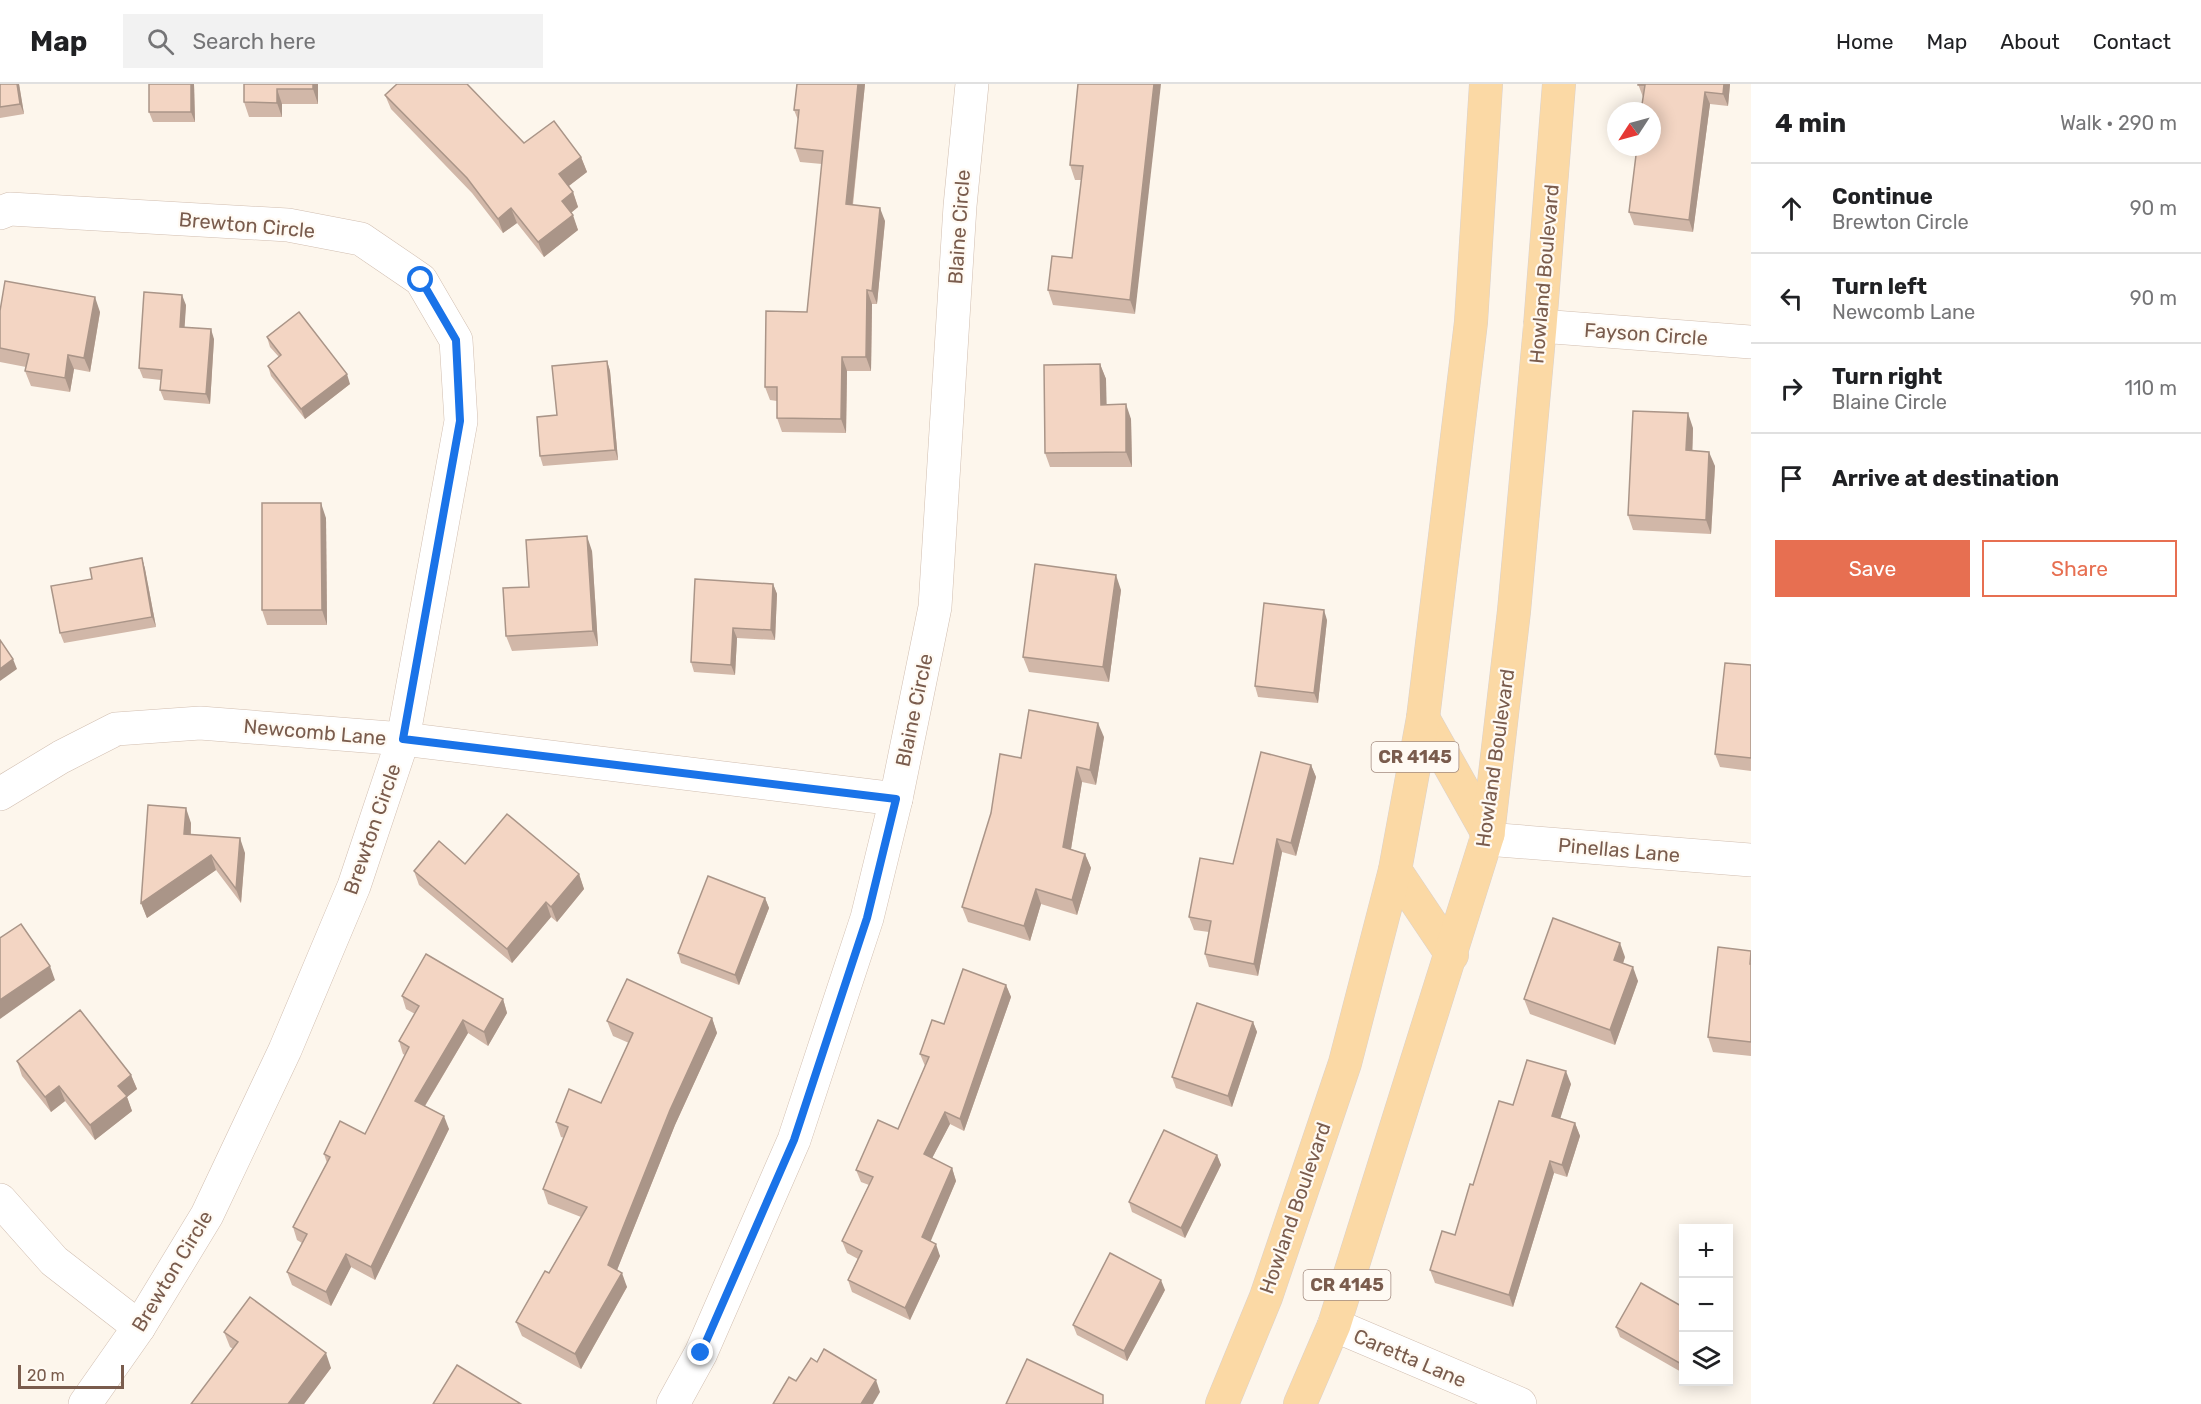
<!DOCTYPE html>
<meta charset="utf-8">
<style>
body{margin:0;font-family:Rubik,sans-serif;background:#f2f2f2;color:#202124}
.controls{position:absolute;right:18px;bottom:18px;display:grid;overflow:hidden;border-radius:0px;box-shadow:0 3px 15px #0003}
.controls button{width:54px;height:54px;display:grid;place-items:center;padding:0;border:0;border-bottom:2px solid #e0e0e0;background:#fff;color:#202124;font:30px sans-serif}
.compass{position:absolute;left:1607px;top:18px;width:54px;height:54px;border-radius:50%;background:#fff;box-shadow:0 3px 15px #0003;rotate:234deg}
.scale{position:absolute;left:18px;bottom:15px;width:106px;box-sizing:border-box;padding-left:6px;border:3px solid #7a5c4d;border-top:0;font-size:16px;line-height:21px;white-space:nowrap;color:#7a5c4d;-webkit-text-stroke:4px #fffaf3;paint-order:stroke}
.stop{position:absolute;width:18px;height:18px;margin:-14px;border:4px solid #1a73e8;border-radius:50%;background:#fff}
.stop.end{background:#1a73e8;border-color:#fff;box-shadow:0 2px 6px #0008}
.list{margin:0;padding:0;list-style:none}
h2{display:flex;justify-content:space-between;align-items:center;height:78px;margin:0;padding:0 24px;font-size:26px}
h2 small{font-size:20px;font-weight:400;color:#757577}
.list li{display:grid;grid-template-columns:39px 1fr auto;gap:18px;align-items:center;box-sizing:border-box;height:90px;padding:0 24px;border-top:2px solid #e0e0e0}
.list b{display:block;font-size:22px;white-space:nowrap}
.list p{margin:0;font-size:20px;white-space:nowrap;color:#757577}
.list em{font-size:20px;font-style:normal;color:#757577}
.actions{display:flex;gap:12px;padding:18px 24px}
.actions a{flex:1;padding:14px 0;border:2px solid #e76f51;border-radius:0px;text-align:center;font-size:21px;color:#e76f51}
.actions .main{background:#e76f51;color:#fff}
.icon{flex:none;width:33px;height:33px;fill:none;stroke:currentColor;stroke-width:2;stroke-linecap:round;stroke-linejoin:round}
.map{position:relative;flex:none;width:1751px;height:1320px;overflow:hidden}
header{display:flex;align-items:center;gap:36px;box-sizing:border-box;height:84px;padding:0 30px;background:#fff;border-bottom:2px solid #e0e0e0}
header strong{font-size:28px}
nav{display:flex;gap:33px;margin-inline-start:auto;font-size:21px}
.search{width:420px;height:54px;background:#f2f2f2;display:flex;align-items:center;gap:15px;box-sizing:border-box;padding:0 21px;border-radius:0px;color:#757577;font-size:22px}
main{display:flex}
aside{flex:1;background:#fff}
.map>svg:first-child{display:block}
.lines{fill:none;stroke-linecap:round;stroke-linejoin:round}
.minor-casing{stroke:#d1beb0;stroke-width:34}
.primary-casing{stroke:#dad1cd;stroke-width:34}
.minor{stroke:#fff;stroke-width:33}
.primary{stroke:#fbd9a5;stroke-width:33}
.wall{fill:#d1b7a8}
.shaded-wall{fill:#aa9588}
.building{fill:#f3d5c3;stroke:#aa9588;stroke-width:1.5}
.route{stroke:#1a73e8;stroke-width:8}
.labels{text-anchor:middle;stroke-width:4.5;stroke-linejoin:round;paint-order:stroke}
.shield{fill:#fffaf3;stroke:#a28b7f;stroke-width:1.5}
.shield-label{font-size:18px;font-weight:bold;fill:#7a5c4d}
.street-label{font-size:20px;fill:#7a5c4d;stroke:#fffaf3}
</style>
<header>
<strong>Map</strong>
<div class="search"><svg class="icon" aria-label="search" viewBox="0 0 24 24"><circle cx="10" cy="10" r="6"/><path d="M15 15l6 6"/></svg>Search here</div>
<nav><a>Home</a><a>Map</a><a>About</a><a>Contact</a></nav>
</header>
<main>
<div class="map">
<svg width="1751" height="1320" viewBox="0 0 1751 1320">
<rect width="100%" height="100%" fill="#fdf6ec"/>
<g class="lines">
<g class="minor-casing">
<g id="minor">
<polyline points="0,129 10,125 288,141 361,155 421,196 456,256 461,337 403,655 354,802 285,966 207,1131 139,1243 85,1320"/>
<polyline points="1540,242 1751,258"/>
<polyline points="0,710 61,673 116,645 200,639 403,655 896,715"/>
<polyline points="1486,755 1751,776"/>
<polyline points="0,1116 54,1177 139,1243"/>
<polyline points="1334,1241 1520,1320"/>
<polyline points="673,1320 701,1269 794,1056 867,834 896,715 935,523 960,122 972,0"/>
</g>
</g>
<g class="primary-casing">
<g id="primary">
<polyline points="1423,634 1488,750"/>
<polyline points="1395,786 1452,871"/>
<polyline points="1222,1320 1266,1213 1345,979 1395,786 1423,634 1471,238 1486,0"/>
<polyline points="1300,1320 1334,1241 1488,750 1514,527 1540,242 1559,0"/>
</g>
</g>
<use href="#minor" class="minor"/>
<use href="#primary" class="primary"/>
</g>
<g class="wall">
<polygon points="0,0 19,0 24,30 0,34"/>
<polygon points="194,0 195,38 153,38 149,28"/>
<polygon points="244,0 318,0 318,20 282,20 282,33 249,33 244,18"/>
<polygon points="797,0 865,0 853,121 885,137 877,220 872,220 871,287 847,287 846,349 782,348 777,334 777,317 770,316 765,303 807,228 822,80 800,78 795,64 798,36 794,26"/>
<polygon points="1078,0 1135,230 1053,221 1048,206 1072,174 1081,96 1075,96 1070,81"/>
<polygon points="1638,0 1730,0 1728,22 1710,20 1693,148 1634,141 1629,128 1643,13"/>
<polygon points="385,11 524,59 581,73 587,88 568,102 573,108 578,123 571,129 578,146 544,173 517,139 503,149 472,109 391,25"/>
<polygon points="186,221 184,243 214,255 210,320 164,316 160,306 161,296 143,294 139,284"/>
<polygon points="0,227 100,228 90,288 74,285 70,308 31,302 25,287 26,283 0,278"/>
<polygon points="267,253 350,300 305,335 271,292 268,282 279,273 270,263"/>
<polygon points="607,277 610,287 618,376 543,382 540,372"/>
<polygon points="1100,280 1106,295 1106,321 1131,335 1132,383 1050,383 1045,369"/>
<polygon points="1693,344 1692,367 1715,382 1711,450 1633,446 1628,431"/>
<polygon points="326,434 327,541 267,541 262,526"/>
<polygon points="592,467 598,562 512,567 506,552 529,503"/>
<polygon points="142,474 145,485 156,543 64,559 60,549 92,495"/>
<polygon points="773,500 777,510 775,556 737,554 735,591 694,588 691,578"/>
<polygon points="1121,506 1109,598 1029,588 1023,573"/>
<polygon points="1327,536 1318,619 1258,613 1255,602"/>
<polygon points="1751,581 1751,687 1720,683 1715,670"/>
<polygon points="1104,653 1096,701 1082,698 1071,765 1085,770 1091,784 1077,831 1041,820 1030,857 968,838 962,823 1021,674"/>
<polygon points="1311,681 1316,693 1296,772 1282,768 1258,892 1209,883 1205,870 1209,848 1194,846 1189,833 1233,780"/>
<polygon points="191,739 191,751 245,769 241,819 216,786 147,834 141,819"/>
<polygon points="465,780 579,790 584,805 557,838 551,833 512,879 419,801 414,787"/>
<polygon points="765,814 769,824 739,901 681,879 678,869"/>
<polygon points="1751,867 1751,972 1713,968 1708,953"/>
<polygon points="1625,873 1623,879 1638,897 1615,961 1530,930 1524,915"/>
<polygon points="1006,901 1011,913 964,1047 950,1040 932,1074 952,1084 956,1097 930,1157 940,1172 910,1236 852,1208 848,1196 858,1175 847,1169 842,1157 869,1101 861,1098 856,1086 898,1045 925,982 920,970"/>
<polygon points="402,912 503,915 507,929 488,962 468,949 425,1022 449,1045 375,1196 351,1183 331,1222 292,1201 287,1188 302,1159 297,1156 293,1143 327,1079 324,1070 365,1050 405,971 403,970 399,957 415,930 406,925"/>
<polygon points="712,934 717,949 675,1041 617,1186 627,1203 581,1285 522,1252 516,1238 549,1189 581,1133 548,1120 543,1105 564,1054 561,1053 556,1038 601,1019 629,959 613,952 607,937"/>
<polygon points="1253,938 1257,948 1232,1023 1176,1004 1172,993"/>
<polygon points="17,977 131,991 137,1005 127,1013 132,1027 95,1056 65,1017 51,1028 22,992"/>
<polygon points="1571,1000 1560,1034 1575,1039 1580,1052 1567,1093 1554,1089 1513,1223 1435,1199 1430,1186 1455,1151 1473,1101 1513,1021"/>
<polygon points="1217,1071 1221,1081 1185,1154 1132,1128 1129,1118"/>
<polygon points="1165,1206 1127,1277 1077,1251 1073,1241"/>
<polygon points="1683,1223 1683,1289 1620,1253 1616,1243"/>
<polygon points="224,1248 331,1284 304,1320 191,1320 233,1265 230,1263"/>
</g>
<g class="shaded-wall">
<polygon points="17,0 19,0 24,30 20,20"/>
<polygon points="191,0 194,0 195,38 191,28"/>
<polygon points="313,0 318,0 318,20 313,5"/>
<polygon points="858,0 865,0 851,134 846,120"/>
<polygon points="1154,0 1161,0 1135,230 1130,216"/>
<polygon points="1724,0 1730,0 1728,22 1723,10"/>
<polygon points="277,5 282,20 282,33 277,19"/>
<polygon points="1705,8 1710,20 1693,148 1689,136"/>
<polygon points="581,73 587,88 565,105 559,90"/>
<polygon points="573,108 578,123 567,132 562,117"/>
<polygon points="511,124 517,139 503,149 498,135"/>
<polygon points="880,124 885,137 877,220 872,207"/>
<polygon points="573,131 578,146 544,173 538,158"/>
<polygon points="867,206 872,220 871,287 866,273"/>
<polygon points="182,211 186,221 184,253 180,243"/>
<polygon points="95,213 100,228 90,288 84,274"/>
<polygon points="211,245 214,255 210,320 206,310"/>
<polygon points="68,271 74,285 70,308 65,294"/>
<polygon points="842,273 847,287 846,349 841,335"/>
<polygon points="607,277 610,287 618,376 615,366"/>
<polygon points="1100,280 1106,295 1107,335 1101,321"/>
<polygon points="347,290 350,300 305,335 301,325"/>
<polygon points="1126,320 1131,335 1132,383 1126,368"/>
<polygon points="1688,329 1693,344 1692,381 1686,366"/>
<polygon points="1709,368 1715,382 1711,450 1706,436"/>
<polygon points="321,419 326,434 327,541 322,526"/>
<polygon points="587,452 592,467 598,562 593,547"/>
<polygon points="142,474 145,485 156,543 152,533"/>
<polygon points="1116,491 1121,506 1109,598 1103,583"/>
<polygon points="773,500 777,510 775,556 771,546"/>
<polygon points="1324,526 1327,536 1318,619 1314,609"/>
<polygon points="733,544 737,554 735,591 731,581"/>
<polygon points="13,575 17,585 0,597 0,585"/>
<polygon points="1098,639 1104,653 1096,701 1090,686"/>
<polygon points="1311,681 1316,693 1296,772 1291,759"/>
<polygon points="1077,683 1082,698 1069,777 1063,763"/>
<polygon points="186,724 191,739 190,765 184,750"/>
<polygon points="240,754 245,769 241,819 236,805"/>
<polygon points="1277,755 1282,768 1258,892 1254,880"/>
<polygon points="1085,770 1091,784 1077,831 1072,816"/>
<polygon points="211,771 216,786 147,834 141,819"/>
<polygon points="579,790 584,805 557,838 551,823"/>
<polygon points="1036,805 1041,820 1030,857 1024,842"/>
<polygon points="765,814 769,824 739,901 735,891"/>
<polygon points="546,818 551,833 512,879 507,865"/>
<polygon points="1620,859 1625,873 1619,891 1614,876"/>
<polygon points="50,882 55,896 0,935 0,916"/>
<polygon points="1633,883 1638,897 1615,961 1610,946"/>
<polygon points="1006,901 1011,913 964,1047 960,1035"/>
<polygon points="503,915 507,929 488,962 484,948"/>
<polygon points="712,934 717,949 675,1041 613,1196 608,1181 670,1026"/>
<polygon points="463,936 468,949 420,1030 415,1017"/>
<polygon points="1253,938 1257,948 1232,1023 1228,1012"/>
<polygon points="1566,987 1571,1000 1557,1045 1552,1032"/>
<polygon points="131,991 137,1005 127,1013 132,1027 95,1056 90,1041 118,1002"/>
<polygon points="59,1002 65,1017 51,1028 45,1013"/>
<polygon points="945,1028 950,1040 928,1082 924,1070"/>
<polygon points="444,1032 449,1045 375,1196 371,1183"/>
<polygon points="1575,1039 1580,1052 1567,1093 1562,1081"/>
<polygon points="1217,1071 1221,1081 1185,1154 1181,1144"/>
<polygon points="1550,1077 1554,1089 1513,1223 1509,1211"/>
<polygon points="952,1084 956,1097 927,1166 922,1153"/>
<polygon points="936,1160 940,1172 910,1236 905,1224"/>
<polygon points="346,1170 351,1183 331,1222 326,1208"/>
<polygon points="622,1189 627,1203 581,1285 575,1270"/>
<polygon points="1161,1196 1165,1206 1127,1277 1124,1267"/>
<polygon points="326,1269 331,1284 304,1320 288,1320"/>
<polygon points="876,1296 880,1308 873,1320 861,1320"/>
</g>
<g class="building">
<polygon points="0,0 17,0 20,20 0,23"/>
<rect x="149" y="0" width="42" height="28"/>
<polygon points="244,0 313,0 313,5 277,5 277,19 244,18"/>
<polygon points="397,0 467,0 524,59 554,37 581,73 559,90 573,108 562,117 573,131 538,158 511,124 498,135 467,94 385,11"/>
<polygon points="797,0 858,0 846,120 880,124 872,207 867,206 866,273 842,273 841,335 777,334 777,303 765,303 766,227 807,228 823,67 795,64 799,26 794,26"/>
<polygon points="1078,0 1154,0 1130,216 1048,206 1052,172 1072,174 1083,82 1070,81"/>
<polygon points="1638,0 1724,0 1723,10 1705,8 1689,136 1629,128 1637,63 1652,63 1652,27 1641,27 1645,1 1638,1"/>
<polygon points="5,197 95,213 84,274 68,271 65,294 25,287 29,270 0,264 0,227"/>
<polygon points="144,208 182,211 180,243 211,245 206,310 160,306 162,286 139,284"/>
<polygon points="299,228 347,290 301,325 268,282 281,271 267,253"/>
<polygon points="607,277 615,366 540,372 537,333 557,331 552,282"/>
<polygon points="1100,280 1101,321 1126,320 1126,368 1045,369 1044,281"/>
<polygon points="1633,327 1688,329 1686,366 1709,368 1706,436 1628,431"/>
<polygon points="262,419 321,419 322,526 262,526"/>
<polygon points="587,452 593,547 506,552 503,504 529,503 526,456"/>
<polygon points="142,474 152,533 60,549 51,502 92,495 90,484"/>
<polygon points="1035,480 1116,491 1103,583 1023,573"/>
<polygon points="695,495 773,500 771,546 733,544 731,581 691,578"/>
<polygon points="1264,519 1324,526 1314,609 1255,602"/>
<polygon points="0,556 13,575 0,585"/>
<polygon points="1725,579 1751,581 1751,674 1715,670"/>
<polygon points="1029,626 1098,639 1090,686 1077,683 1063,763 1085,770 1072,816 1036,805 1024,842 962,823 991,729 1000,670 1021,674"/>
<polygon points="1261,668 1311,681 1291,759 1277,755 1254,880 1205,870 1211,837 1189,833 1200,774 1233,780"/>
<polygon points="148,721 186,724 184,750 240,754 236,805 211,771 141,819"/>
<polygon points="507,730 579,790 551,823 546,818 507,865 414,787 439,757 465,780"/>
<polygon points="708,792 765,814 735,891 678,869"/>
<polygon points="1553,834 1620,859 1614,876 1633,883 1610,946 1524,915"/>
<polygon points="21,840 50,882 0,916 0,854"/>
<polygon points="1718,863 1751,867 1750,880 1751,880 1751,958 1708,953"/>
<polygon points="426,870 503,915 484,948 463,936 415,1017 444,1032 371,1183 346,1170 326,1208 287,1188 307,1150 293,1143 330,1073 324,1070 340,1037 365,1050 409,963 399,957 419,922 402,912"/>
<polygon points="963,885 1006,901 960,1035 945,1028 924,1070 952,1084 922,1153 936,1160 905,1224 848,1196 862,1167 842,1157 873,1093 856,1086 878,1036 898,1045 929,973 920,970 932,936 944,940"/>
<polygon points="627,895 712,934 670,1026 608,1181 622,1189 575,1270 516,1238 545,1187 549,1189 587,1123 543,1105 568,1043 556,1038 569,1005 601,1019 633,949 607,937"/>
<polygon points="1197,919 1253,938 1228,1012 1172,993"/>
<polygon points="80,926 131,991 118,1002 127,1012 90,1041 59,1002 45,1013 17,977"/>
<polygon points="1527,976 1566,987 1552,1032 1575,1039 1562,1081 1550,1077 1509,1211 1430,1186 1442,1147 1455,1151 1470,1100 1473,1101 1499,1017 1513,1021"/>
<polygon points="1164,1046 1217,1071 1181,1144 1129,1118"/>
<polygon points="1110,1169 1161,1196 1124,1267 1073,1241"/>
<polygon points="1641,1199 1683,1223 1683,1281 1616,1243"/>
<polygon points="250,1213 326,1269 288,1320 191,1320 238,1258 224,1248"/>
<polygon points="824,1265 876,1296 861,1320 773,1320 789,1293 796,1297 811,1274 817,1278"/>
<polygon points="1027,1275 1103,1311 1103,1320 1006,1320"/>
<polygon points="457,1281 521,1320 433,1320"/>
</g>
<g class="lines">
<polyline class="route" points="421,196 456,256 460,337 403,655 896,715 867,834 794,1056 701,1269"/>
</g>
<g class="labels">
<g class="shield">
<rect x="1371.5" y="658" width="87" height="30" rx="4.5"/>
<rect x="1303.5" y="1186" width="87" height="30" rx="4.5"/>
</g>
<g class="shield-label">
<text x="1415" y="679">CR 4145</text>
<text x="1347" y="1207">CR 4145</text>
</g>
<g class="street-label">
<text transform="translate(247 141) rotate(5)" y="7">Brewton Circle</text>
<text transform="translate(959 143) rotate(-86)" y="7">Blaine Circle</text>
<text transform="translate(1544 190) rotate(-85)" y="7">Howland Boulevard</text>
<text transform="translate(1646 250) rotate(4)" y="7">Fayson Circle</text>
<text transform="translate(914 626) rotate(-78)" y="7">Blaine Circle</text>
<text transform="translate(315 648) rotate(5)" y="7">Newcomb Lane</text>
<text transform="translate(1495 674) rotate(-82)" y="7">Howland Boulevard</text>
<text transform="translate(372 745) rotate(-71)" y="7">Brewton Circle</text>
<text transform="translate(1619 766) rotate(5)" y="7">Pinellas Lane</text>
<text transform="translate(1295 1124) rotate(-71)" y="7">Howland Boulevard</text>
<text transform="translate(172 1187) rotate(-59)" y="7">Brewton Circle</text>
<text transform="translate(1410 1274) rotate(23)" y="7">Caretta Lane</text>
</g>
</g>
</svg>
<div class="controls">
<button>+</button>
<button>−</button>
<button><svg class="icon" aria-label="layers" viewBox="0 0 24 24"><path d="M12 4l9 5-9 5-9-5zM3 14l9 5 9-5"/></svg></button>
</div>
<svg class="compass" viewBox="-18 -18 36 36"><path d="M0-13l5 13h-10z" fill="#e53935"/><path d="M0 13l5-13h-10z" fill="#757577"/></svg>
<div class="scale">20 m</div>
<div class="stop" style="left:421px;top:196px"></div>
<div class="stop end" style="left:701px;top:1269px"></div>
</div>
<aside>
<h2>4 min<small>Walk · 290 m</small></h2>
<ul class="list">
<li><svg class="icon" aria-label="ahead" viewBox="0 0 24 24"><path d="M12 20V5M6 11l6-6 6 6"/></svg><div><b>Continue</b><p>Brewton Circle</p></div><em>90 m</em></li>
<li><svg class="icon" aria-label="left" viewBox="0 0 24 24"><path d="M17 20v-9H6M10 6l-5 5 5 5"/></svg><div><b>Turn left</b><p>Newcomb Lane</p></div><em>90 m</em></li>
<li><svg class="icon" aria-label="right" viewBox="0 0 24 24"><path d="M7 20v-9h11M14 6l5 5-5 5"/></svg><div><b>Turn right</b><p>Blaine Circle</p></div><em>110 m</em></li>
<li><svg class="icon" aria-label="arrive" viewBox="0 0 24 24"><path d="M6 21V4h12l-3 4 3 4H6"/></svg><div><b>Arrive at destination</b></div></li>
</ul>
<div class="actions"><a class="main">Save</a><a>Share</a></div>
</aside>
</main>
